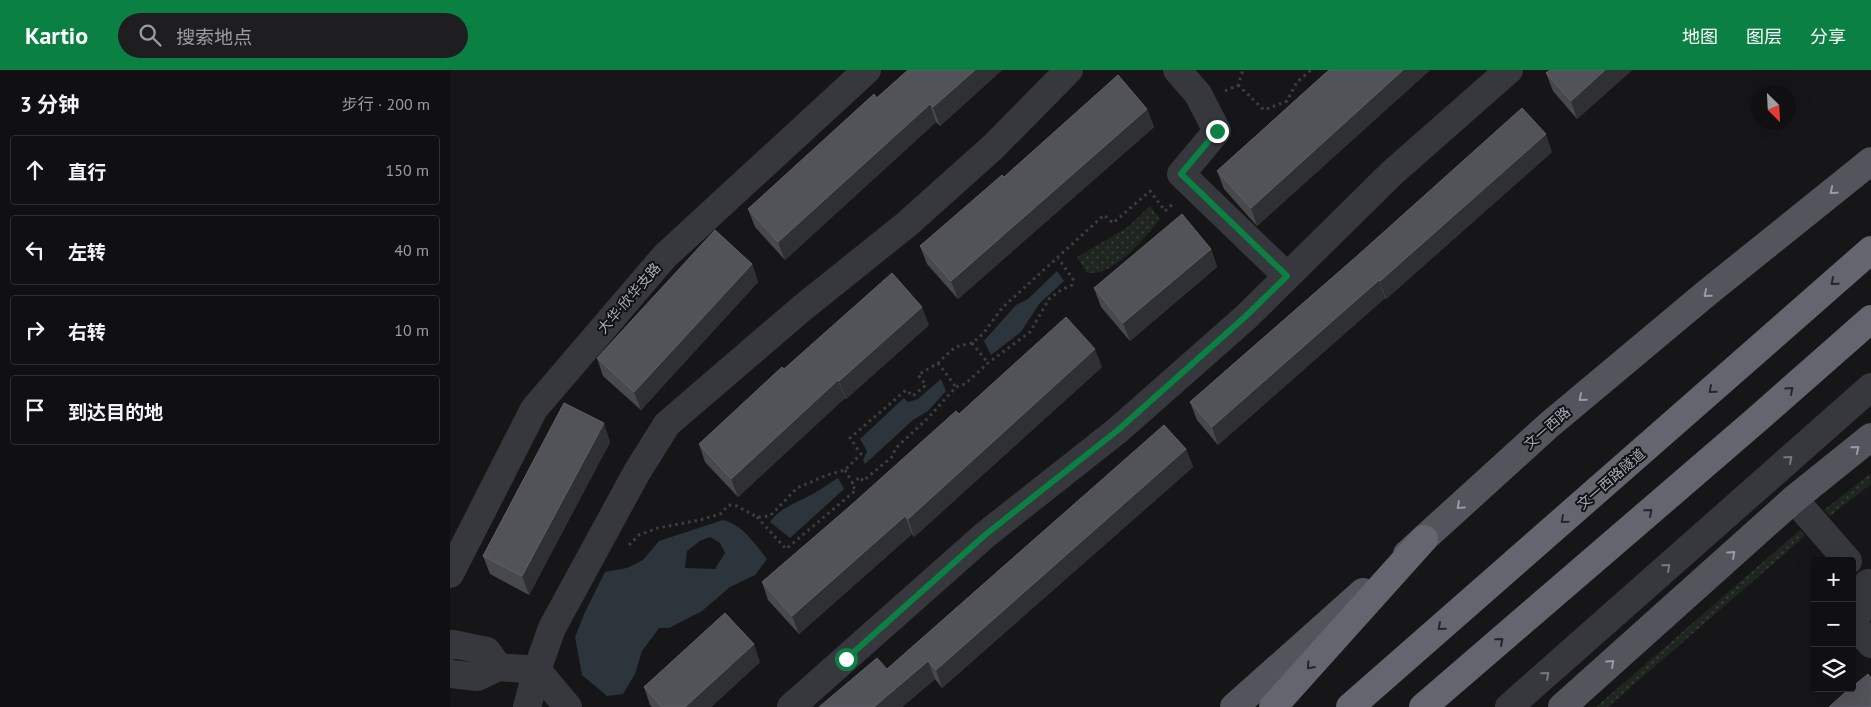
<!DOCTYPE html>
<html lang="zh">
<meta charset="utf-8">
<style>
body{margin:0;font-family:"PT Sans","Noto Sans SC",sans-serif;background:#1e1e20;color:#f1f3f6}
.controls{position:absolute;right:15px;bottom:15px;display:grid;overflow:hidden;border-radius:5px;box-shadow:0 5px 20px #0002}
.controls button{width:45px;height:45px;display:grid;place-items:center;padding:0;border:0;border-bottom:1px solid #303032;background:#101012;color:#f1f3f6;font:25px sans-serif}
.compass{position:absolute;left:1301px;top:15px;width:45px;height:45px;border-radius:50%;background:#101012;box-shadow:0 5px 20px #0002;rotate:156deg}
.stop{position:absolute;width:15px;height:15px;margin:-11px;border:4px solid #0b8043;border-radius:50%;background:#fff}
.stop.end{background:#0b8043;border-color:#fff;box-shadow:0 1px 5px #0008}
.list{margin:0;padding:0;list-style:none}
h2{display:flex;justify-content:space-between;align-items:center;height:65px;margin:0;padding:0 20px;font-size:21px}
h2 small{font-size:16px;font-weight:400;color:#9c9d9f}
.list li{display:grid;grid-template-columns:32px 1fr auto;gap:15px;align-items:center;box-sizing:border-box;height:70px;margin:0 10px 10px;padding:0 10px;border:1px solid #303032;border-radius:5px}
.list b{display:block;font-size:19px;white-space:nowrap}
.list em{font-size:16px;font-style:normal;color:#9c9d9f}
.icon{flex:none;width:28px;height:28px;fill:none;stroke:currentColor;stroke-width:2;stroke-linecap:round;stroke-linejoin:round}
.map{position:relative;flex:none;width:1421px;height:637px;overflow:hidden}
header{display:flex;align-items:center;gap:30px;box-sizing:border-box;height:70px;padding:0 25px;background:#0b8043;color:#fff}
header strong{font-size:24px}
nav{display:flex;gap:28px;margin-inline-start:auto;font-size:18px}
.search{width:350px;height:45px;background:#1e1e20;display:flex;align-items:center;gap:12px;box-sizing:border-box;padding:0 18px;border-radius:28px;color:#9c9d9f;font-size:19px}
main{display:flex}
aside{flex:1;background:#101012}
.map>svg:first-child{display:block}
.grass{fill:url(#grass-dots)}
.water{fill:#2c353c;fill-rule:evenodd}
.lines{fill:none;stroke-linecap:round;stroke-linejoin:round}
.path{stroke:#3d3f44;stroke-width:3;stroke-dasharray:2.5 4;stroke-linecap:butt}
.minor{stroke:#37383d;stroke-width:28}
.major{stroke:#53555c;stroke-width:28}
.highway{stroke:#63666e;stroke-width:28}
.wall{fill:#47494d}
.shaded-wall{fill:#2f3033}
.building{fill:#525359;stroke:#5f6168}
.oneway{stroke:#979ba6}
.oneway2{stroke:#26262a}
.oneway3{stroke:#757881}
.route{stroke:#0b8043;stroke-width:6}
.labels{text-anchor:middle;stroke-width:4;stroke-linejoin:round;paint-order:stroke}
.street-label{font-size:14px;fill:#a8adb8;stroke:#111113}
</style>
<header>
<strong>Kartio</strong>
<div class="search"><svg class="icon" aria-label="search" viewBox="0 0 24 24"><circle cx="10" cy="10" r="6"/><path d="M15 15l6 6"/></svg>搜索地点</div>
<nav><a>地图</a><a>图层</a><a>分享</a></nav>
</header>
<main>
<aside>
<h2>3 分钟<small>步行 · 200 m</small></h2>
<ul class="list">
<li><svg class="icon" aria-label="ahead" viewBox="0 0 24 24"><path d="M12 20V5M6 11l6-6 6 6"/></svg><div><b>直行</b></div><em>150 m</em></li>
<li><svg class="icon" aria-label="left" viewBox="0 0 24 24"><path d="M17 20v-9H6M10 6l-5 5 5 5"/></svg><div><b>左转</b></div><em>40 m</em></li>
<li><svg class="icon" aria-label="right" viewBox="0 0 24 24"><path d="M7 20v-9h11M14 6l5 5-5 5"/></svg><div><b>右转</b></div><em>10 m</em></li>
<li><svg class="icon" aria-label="arrive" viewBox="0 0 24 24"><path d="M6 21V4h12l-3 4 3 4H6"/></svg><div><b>到达目的地</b></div></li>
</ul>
</aside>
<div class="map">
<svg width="1421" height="637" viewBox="0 0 1421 637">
<defs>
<pattern id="grass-dots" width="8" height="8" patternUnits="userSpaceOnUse" patternTransform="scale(1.25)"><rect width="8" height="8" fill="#1e261f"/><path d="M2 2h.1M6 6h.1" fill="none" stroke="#3c433d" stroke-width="1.8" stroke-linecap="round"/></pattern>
</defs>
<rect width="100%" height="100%" fill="#161618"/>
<g class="grass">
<path d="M700,136L710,149C694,169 676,191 653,201C648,203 642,203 637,203L627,187L678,157Z"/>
<polygon points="1421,403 1421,414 1380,446 1374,440"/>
<polygon points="1350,460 1355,466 1158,637 1146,637"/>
</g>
<g class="water">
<polygon points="607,201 614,211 589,234 571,262 541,285 534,271 566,235 578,229"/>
<polygon points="491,309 496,321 478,341 463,350 415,394 413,390 417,381 410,369 454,328 458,332 468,329"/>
<path d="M388,408L394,419L340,468L320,452C329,439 343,434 357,427C368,422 378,414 388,408Z"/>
<path d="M273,450C293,455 305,474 317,489L305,505L280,517L252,541L219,558H209L192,581L185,604L173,624L157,626L132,605L125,567L135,542L155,502L177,498L193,490L209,471ZM260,467L270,473L275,483L265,499L235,498L237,481L250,471Z"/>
</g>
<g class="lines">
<g class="path">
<polyline points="788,15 814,40 837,31 847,12 861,0"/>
<polyline points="775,21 788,15 793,0"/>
<polyline points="522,273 538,293"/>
<polyline points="488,293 506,317"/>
<polyline points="395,400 402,412"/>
<polyline points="307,447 336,479 406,420 401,414 410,407 413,411 443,386 445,379 479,347 506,317 515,314 538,293 580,262 599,229 611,220 622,215 623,209 608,188"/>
<polyline points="179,475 189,465 208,458 250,450 270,444 279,435 287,436 307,447 320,446 347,418 377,405 395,400 411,384 400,368 456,320 463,326 476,315 468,305 488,293 505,277 522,273 533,264 552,238 654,145 663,153 700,121 715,141 724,133"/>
</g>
<g class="minor">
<polyline points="727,0 748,24 767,61 731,104 837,206"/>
<polyline points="1344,429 1398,491"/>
<polyline points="0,504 84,339 215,186 417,0"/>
<polyline points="1418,513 1404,556 1421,574"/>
<polyline points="0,576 3,574 37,581 48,597"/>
<polyline points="0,604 27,607 48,597 87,600 102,558 187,402 217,354 351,239 457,154 543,77 619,0"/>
<polyline points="77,637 87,600 118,637"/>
<polyline points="341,637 535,465 668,360 796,247 942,103 1059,0"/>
<polyline points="1059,637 1421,317"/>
</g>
<g class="major">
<polyline points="957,484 1099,355 1258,222 1421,91"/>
<polyline points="784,637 913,522"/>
<polyline points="1112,637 1344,429 1421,367"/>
</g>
<g class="highway">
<polyline points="823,637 974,469"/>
<polyline points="900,637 1421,180"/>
<polyline points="973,637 1304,352 1421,249"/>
</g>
</g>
<g class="wall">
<polygon points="458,0 552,0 490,56 486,52 335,190 305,157 298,139"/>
<polygon points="879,0 980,0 807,156 774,119 767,101"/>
<polygon points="1100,0 1182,0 1127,49 1103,21 1096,3"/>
<polygon points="697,39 704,57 508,229 477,194 470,176 554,107"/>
<polygon points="1102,82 936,229 935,228 768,375 747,350 740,332 907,186"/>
<polygon points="761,179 767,197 680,271 651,237 644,218"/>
<polygon points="302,194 308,212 191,340 153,306 147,288"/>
<polygon points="479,255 396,329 395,328 288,427 255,392 249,374 334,299"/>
<polygon points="652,297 464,467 462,464 349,564 318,530 312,512 509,344"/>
<polygon points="160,372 79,525 40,504 33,486"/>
<polygon points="736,379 743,397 492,618 485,609 452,637 369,637 437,599"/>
<polygon points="310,592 261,637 202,637 200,635 194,617"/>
</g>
<g class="shaded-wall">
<polygon points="525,0 552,0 490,56 483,37"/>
<polygon points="953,0 980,0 807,156 801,138"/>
<polygon points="1155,0 1182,0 1127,49 1121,31"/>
<polygon points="480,34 486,52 335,190 328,172"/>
<polygon points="697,39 704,57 508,229 501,211"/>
<polygon points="1096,64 1102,82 936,229 930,211"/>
<polygon points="761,179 767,197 680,271 673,253"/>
<polygon points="302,194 308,212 191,340 184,322"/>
<polygon points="929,210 935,228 768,375 762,357"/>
<polygon points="472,237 479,255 396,329 389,311"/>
<polygon points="645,279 652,297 464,467 458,449"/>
<polygon points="388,310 395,328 288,427 281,409"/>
<polygon points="154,353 160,372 79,525 72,506"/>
<polygon points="736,379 743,397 492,618 486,600"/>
<polygon points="455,446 462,464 349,564 342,546"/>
<polygon points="304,574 310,592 261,637 235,637"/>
<polygon points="478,591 485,609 452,637 424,637"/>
</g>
<g class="building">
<polygon points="458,0 525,0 483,37 480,34 328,172 298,139 424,24 427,28"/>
<polygon points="879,0 953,0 801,138 767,101"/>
<polygon points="1100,0 1155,0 1121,31 1096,3"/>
<polygon points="668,5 697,39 501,211 470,176 552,105 554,107"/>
<polygon points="1072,38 1096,64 930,211 929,210 762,357 740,332 907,186"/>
<polygon points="732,144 761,179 673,253 644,218"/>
<polygon points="265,160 302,194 184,322 147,288"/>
<polygon points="442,203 472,237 389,311 388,310 281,409 249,374 332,297 334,299"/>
<polygon points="616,247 645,279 458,449 455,446 342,546 312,512 399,437 506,341 509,344"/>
<polygon points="114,333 154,353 72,506 33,486"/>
<polygon points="714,355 736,379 486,600 478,591 424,637 369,637 427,588 437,599"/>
<polygon points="275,543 304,574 235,637 212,637 194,617"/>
<polygon points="1418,604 1421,608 1421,637 1379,637 1400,618 1402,618 1402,617"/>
</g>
<defs><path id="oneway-chevron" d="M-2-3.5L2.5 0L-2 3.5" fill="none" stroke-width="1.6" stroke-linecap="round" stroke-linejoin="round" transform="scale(1.25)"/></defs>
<g class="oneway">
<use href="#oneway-chevron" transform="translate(1383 121) rotate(141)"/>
<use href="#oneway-chevron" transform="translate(1257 224) rotate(140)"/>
<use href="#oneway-chevron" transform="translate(1132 328) rotate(140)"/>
<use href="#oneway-chevron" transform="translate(1406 379) rotate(-39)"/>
<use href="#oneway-chevron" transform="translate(1010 436) rotate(138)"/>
<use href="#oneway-chevron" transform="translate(1282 484) rotate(-42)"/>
<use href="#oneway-chevron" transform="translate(1161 593) rotate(-42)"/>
</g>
<g class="oneway2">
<use href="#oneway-chevron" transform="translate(1384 212) rotate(139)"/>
<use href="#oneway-chevron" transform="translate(1262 320) rotate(139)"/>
<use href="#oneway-chevron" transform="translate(1340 320) rotate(-42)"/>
<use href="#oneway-chevron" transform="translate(1199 442) rotate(-41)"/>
<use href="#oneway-chevron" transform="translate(1114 450) rotate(139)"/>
<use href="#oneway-chevron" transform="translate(991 557) rotate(139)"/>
<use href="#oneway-chevron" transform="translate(1050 571) rotate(-41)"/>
<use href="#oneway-chevron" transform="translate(860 596) rotate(132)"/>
</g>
<g class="oneway3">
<use href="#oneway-chevron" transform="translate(1339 389) rotate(-41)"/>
<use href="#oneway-chevron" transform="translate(1217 497) rotate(-41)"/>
<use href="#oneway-chevron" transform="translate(1096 605) rotate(-41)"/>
</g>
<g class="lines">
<polyline class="route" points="396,589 535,465 668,360 796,246 837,206 731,104 767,61"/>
</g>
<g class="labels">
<g class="street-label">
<text transform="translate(179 228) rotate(-49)" y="5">大华·欣华支路</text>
<text transform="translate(1097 358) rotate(-41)" y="5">文一西路</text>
<text transform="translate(1161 409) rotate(-41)" y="5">文一西路隧道</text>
</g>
</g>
</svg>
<div class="controls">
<button>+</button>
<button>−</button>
<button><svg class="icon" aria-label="layers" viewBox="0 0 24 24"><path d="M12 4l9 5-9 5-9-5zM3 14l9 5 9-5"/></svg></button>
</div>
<svg class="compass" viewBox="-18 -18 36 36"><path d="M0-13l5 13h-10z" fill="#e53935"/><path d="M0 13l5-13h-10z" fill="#9c9d9f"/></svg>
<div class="stop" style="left:396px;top:589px"></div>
<div class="stop end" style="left:767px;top:61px"></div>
</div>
</main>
